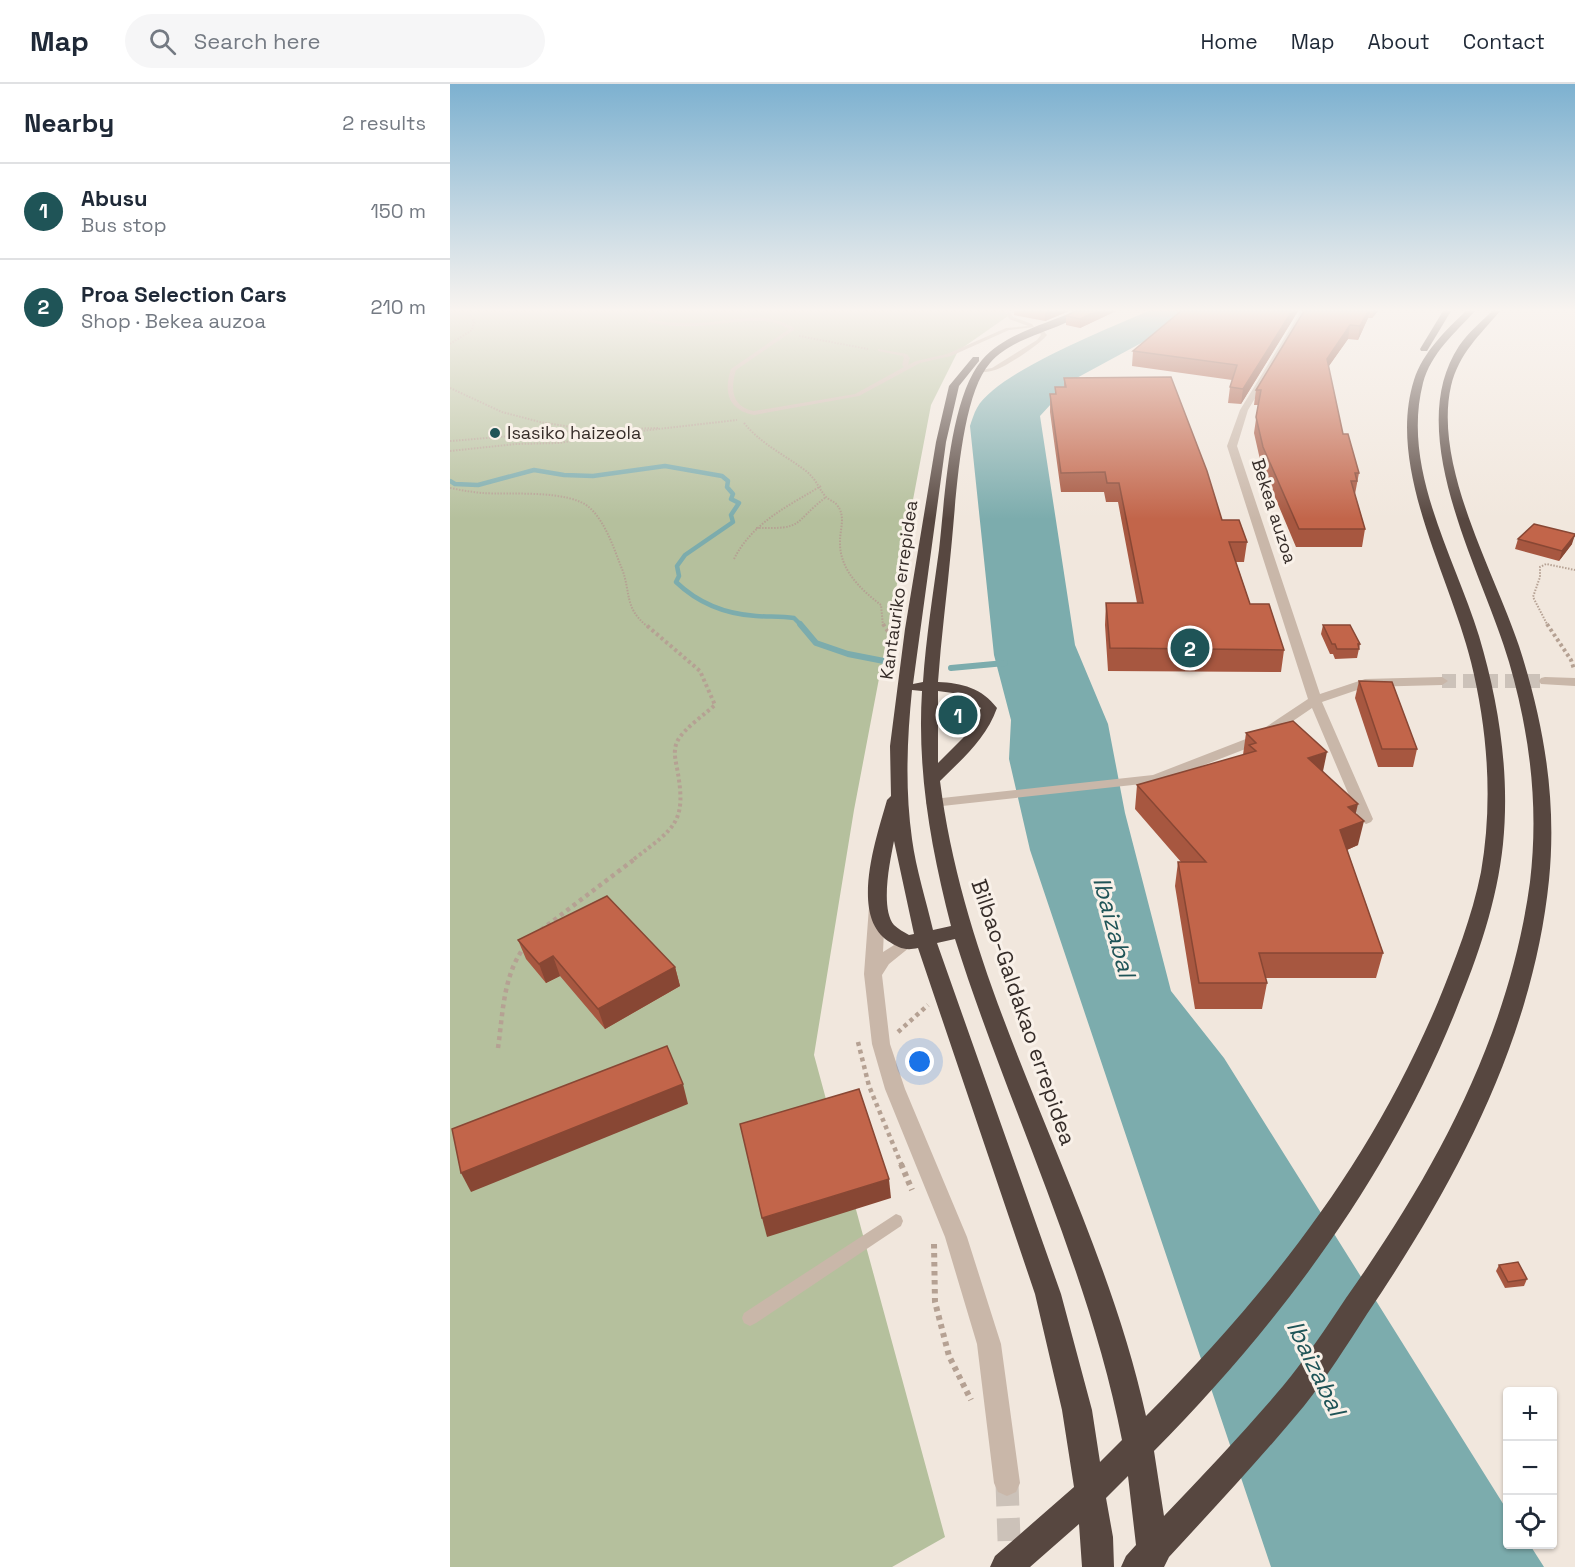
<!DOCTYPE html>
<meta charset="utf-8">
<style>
body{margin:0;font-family:"Space Grotesk",sans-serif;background:#f6f6f7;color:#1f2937}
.controls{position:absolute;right:18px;bottom:18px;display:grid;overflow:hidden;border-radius:6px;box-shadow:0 2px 4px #0004}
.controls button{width:54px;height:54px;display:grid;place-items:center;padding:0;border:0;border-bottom:2px solid #e0e1e3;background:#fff;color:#1f2937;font:30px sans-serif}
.you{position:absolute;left:470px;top:978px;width:21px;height:21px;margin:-15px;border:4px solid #fff;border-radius:50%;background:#1a73e8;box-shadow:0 0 0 9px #1a73e833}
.badge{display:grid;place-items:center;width:39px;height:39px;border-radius:50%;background:#1f5457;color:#fff;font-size:20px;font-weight:700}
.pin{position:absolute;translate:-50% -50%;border:3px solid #fff;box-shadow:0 2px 6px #0006}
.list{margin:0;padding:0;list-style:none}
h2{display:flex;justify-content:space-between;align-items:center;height:78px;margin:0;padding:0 24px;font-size:26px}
h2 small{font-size:20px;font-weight:400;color:#747a83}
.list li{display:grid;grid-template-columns:39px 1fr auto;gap:18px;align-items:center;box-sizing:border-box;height:96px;padding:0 24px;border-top:2px solid #e0e1e3}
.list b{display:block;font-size:22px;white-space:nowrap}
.list p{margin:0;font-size:20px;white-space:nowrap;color:#747a83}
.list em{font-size:20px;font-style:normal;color:#747a83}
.icon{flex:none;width:33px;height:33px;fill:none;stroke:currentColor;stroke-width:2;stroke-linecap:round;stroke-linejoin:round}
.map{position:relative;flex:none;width:1125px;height:1483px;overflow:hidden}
header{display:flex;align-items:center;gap:36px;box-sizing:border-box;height:84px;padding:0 30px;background:#fff;border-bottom:2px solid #e0e1e3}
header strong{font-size:28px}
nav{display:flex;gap:33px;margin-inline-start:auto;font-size:21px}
.search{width:420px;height:54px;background:#f6f6f7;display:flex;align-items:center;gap:15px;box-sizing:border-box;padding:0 21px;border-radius:33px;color:#747a83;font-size:22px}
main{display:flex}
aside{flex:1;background:#fff}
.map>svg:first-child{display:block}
.green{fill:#b5c09d}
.water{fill:#7cacad}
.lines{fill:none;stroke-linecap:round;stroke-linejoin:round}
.stream-far1{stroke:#7cacad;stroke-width:4.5}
.stream{stroke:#7cacad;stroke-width:6}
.street-tunnel-far1{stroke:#ccc2b9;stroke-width:14;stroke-dasharray:14 7;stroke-linecap:butt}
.street-tunnel{stroke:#ccc2b9;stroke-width:23;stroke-dasharray:23 12;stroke-linecap:butt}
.path-far3{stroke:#b5a193;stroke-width:2;stroke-dasharray:1.5 1.5;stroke-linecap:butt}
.path-far2{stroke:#b5a193;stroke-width:4;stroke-dasharray:3 3;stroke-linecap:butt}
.path-far1{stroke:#b5a193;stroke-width:4.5;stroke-dasharray:4 4;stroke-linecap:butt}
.path{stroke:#b5a193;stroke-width:6;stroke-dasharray:4.5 4.5;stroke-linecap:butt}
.lane{fill:#c9b7a9;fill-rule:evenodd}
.street{fill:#c9b7a9;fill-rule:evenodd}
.highway{fill:#574740;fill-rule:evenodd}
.wall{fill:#a75740}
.shaded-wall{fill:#884734}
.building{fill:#c2654a;stroke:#884734;stroke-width:1.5}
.poi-dot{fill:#1f5457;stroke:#f9f1e9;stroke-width:2}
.labels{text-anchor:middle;stroke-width:6;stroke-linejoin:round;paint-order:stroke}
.far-poi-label{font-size:18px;fill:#362d29;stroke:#f9f1e9;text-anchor:start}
.far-street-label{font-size:18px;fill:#362d29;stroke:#f9f1e9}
.street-label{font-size:22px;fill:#362d29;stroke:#f9f1e9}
.water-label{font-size:24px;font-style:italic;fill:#1f5457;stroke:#f9f1e9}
</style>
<header>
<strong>Map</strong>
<div class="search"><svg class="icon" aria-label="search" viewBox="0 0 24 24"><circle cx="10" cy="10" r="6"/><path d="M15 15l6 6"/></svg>Search here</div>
<nav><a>Home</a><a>Map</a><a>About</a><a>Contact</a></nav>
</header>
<main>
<aside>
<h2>Nearby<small>2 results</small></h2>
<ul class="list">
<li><span class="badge">1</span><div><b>Abusu</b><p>Bus stop</p></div><em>150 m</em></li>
<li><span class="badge">2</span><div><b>Proa Selection Cars</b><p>Shop · Bekea auzoa</p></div><em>210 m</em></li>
</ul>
</aside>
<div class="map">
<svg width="1125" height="1483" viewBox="0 0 1125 1483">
<rect width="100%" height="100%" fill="#f1e7dd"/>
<polygon class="green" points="0,227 555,227 558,232 508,267 481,321 404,726 364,971 495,1453 442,1483 0,1483"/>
<path class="water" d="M698,227H758L717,245L623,296L590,332L625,561L658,640L675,729L721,907L774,974L1057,1426L1058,1460L1080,1461L1094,1483H821L580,766L559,675L561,636L544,571L520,342C522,336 524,329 527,324C547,288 658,245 698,227Z"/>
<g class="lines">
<path class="stream-far1" d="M0,397L5,400L28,401L84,386L114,391L143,392L215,382L272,392L278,397L277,403L283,410L281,415L289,419L281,431L283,438L235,471L227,482L229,492L226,498C249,520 275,530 306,532C319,533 331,532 344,534L352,542"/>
<g class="stream">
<polyline points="350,540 366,559 398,570 439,578"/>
<polyline points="501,584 555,579"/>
</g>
<polyline class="street-tunnel-far1" points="992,597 1095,597"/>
<polyline class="street-tunnel" points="557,1399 560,1483"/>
<g class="path-far3">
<polyline points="349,252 418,265"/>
<polyline points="0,260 22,246 24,237 17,227"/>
<polyline points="0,304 52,328 90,338 127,344"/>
<path d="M294,339C311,360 335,371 356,387C367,396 368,404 376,413C379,416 384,417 387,421C396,432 390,445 390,457C389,485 410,505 431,521L433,542"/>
<polyline points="0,357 135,346 209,344"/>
<polyline points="0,367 66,360 110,359 147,352 287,336"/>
<path d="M0,404C11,406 21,408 32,409C60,411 119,405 140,424C156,439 164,465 172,485C181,508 174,524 197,542"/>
<path d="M306,444C356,445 341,440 376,413"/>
<path d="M284,475C302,439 338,422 371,402"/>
<polyline points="1098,542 1083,513 1090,493 1090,483 1096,480 1125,486"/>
</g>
<g class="path-far2">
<polyline points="433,540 443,555"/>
<polyline points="1097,540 1121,576 1124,585"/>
<path d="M184,775C226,743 237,738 227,684C225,674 223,665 228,656C234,645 255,630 265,621L250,587L195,540"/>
</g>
<g class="path-far1">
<polyline points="91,846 186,774"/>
<polyline points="448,948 478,921"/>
<polyline points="408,958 419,1002 452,1082"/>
<path d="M48,964C53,929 53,891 75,862"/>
</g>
<g class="path">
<polyline points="451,1080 462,1106"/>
<polyline points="484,1160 485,1218 499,1272 521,1316"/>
</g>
<g class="lane">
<path d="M208,227H213L202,234V236C222,240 243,240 263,238C291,235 318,228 344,244V246L286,286C280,305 282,323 304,327L405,310L454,283L452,281L454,274L453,272L428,267V265L457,270L460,274L458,281L466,277L497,270L556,244L578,242L559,235L556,227H560L563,233L582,240L584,243L559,246L501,272L470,279L409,312L304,331C279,326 273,309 281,285L339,245C315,230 286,239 260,241C239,243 218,243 198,238V232Z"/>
<path d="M591,244L597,251C589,261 557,282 545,286C539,288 531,289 526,287L542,284L587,256L591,251L588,246Z"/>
<polygon points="446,1130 451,1132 453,1137 451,1142 306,1239 300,1242 294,1239 292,1234 294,1229"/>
</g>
<g class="street">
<polygon points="851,227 857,227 798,326 787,362 870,610 915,595 992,593 998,597 992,601 916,603 872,618 923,735 921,738 916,740 909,735 862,624 811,659 710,698 483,723 478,722 476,719 478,716 483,715 703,691 801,653 858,615 777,362 790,326"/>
<polygon points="1095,593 1125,594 1125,602 1091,600 1089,597 1091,594"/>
<polygon points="427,817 433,819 435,823 433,868 457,853 463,855 465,859 439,880 432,891 440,960 455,1005 517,1153 551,1260 570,1399 566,1408 557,1412 548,1408 544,1399 527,1260 495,1153 435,1005 422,960 414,890 419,823 421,819"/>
</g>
<g class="highway">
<path d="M625,227H636C611,247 564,251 540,279C510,313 506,419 501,466C497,510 491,554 488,598C512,599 532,604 547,624C536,655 512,675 490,697C518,920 648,1114 696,1332C820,1207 919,1082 988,918C1005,876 1022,833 1031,788C1043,719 1038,647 1021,578C1000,492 936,384 964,296C973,268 996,246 1016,227H1025C1005,249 981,269 973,299C951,385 1004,471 1029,552C1049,619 1060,690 1053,760C1047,818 1028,872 1006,926C939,1093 830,1240 704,1367L714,1432C755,1389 795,1347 833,1302C856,1274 876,1244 896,1214C985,1088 1059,953 1080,798C1089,723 1080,650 1059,578C1033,488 951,350 1009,262C1018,249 1031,238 1042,227H1050C1030,251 1009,269 1001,302C983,382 1044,487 1069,562C1094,639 1107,716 1099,796C1083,955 1005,1100 917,1230C897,1261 877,1293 854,1322C811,1374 765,1423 719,1473L714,1483H671L676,1472L686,1461L678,1392L656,1414L663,1453L664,1483H632L629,1440L580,1483H540L545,1472L624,1403L612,1326L585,1210L468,864C455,867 449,864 438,857C399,831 427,752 437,716L441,712L440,662L455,545L486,358L499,302L523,273H529V277L509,302L496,358L463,600L473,598C476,554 483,510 489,466C495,415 499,315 532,276C554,250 596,240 625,227ZM462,606L472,607C467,688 481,764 501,842L483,846C476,816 466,785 462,755C455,705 457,656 462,606ZM488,607L510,610L531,624L517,650L488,679ZM444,757L464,850L459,851C454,848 448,845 444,841C430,824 440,777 444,757ZM505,855C558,1023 638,1182 672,1356L650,1378L642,1326L611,1210L487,859Z"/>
<polygon points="993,227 1001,227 977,267 971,267 970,265"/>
</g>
</g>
<g class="wall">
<polygon points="564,227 619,227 595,237 564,231"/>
<polygon points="625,227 666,227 630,244 616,241 616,232"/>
<polygon points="731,227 848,227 791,320 778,319 780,303 782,296 682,282 683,267"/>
<polygon points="854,227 928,227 922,234 918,234 908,256 898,255 878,283 893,350 909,389 905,410 915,445 912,463 846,463 811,380 804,349 808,321 804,321 806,306"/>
<polygon points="614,294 797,458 794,478 786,478 800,520 834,566 831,588 658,587 655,541 656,519 687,519 668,418 656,418 654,408 611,408 600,328 600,310 605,310 605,303 614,303"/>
<polygon points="1068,455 1122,460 1109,477 1065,465"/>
<polygon points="873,541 910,560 907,574 885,575 883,570 880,570 871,550"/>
<polygon points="909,597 967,665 963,683 928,683 905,614"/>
<polygon points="796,649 873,688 906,730 908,761 897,766 933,869 926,894 815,894 817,899 812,925 745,925 725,802 728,778 731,778 685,725 687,701 793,671"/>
<polygon points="68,856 225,883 230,902 155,945 110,892 96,899 76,875"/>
<polygon points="1049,1181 1077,1195 1074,1202 1055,1204 1046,1187"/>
</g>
<g class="shaded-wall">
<polygon points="597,227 619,227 595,237 595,228"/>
<polygon points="647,227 666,227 630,244 630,235"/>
<polygon points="842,227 848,227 791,320 793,305"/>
<polygon points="918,227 920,227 918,234 908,256 910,242"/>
<polygon points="924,227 928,227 922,234"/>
<polygon points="900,241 898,255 874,289 877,275"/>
<polygon points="1125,451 1122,460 1109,477 1112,467"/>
<polygon points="877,668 872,692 858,674"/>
<polygon points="908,720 903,741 914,737 908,761 885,771 890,746 898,723"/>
<polygon points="103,872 110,892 96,899 89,880"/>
<polygon points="225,883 230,902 155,945 148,925"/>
<polygon points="233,1000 238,1020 21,1108 11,1089"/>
<polygon points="439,1095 441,1114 317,1153 312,1134"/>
</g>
<g class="building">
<polygon points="625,227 647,227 630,235 616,232"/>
<polygon points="731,227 842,227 793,305 780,303 787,281 683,267"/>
<polygon points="854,227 918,227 910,242 900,241 877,275 893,350 898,350 909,389 905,389 907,397 901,397 915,445 849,445 813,363 806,333 811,306 806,306"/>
<polygon points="721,293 757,387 772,436 789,436 797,458 779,458 800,520 819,520 834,566 660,564 656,519 693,519 669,399 657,399 655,388 611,389 600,310 606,310 605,303 616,303 614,294"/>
<polygon points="1084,440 1125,450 1125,451 1112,467 1068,455"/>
<polygon points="873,541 900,541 910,560 908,560 909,565 887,565 885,560 882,560"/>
<polygon points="909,597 942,598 967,665 932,665"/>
<polygon points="843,637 877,668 858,674 908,720 898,723 914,737 890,746 933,869 809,869 817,899 749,899 728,778 756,778 687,701 806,667 799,661 806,659 796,649"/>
<polygon points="157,812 225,883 148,925 103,872 89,880 68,856"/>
<polygon points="217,962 233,1000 11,1089 2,1045"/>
<polygon points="409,1005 439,1095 312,1134 290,1040"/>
<polygon points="1068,1178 1077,1195 1058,1198 1049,1181"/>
</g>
<linearGradient id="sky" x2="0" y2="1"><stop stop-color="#7db1d0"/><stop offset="0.52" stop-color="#f9f4f0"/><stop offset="1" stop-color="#f9f4f0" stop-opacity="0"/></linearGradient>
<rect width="1125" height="435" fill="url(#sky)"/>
<circle class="poi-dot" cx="45" cy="349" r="6"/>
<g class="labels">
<g class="far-poi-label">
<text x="57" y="355">Isasiko haizeola</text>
</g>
<g class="far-street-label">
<text transform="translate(824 427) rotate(72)" y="6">Bekea auzoa</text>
<text transform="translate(449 506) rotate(-82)" y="6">Kantauriko errepidea</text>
</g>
<g class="street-label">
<text transform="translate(574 928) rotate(71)" y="8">Bilbao-Galdakao errepidea</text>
</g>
<g class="water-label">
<text transform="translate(664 843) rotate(75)" y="8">Ibaizabal</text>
<text transform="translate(866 1284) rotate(64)" y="8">Ibaizabal</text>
</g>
</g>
</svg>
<div class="controls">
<button>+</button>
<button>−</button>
<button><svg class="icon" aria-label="locate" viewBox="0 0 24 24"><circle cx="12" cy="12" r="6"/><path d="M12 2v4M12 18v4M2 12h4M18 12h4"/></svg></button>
</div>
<div class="you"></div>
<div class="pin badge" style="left:508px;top:631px">1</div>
<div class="pin badge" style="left:740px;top:564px">2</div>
</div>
</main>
